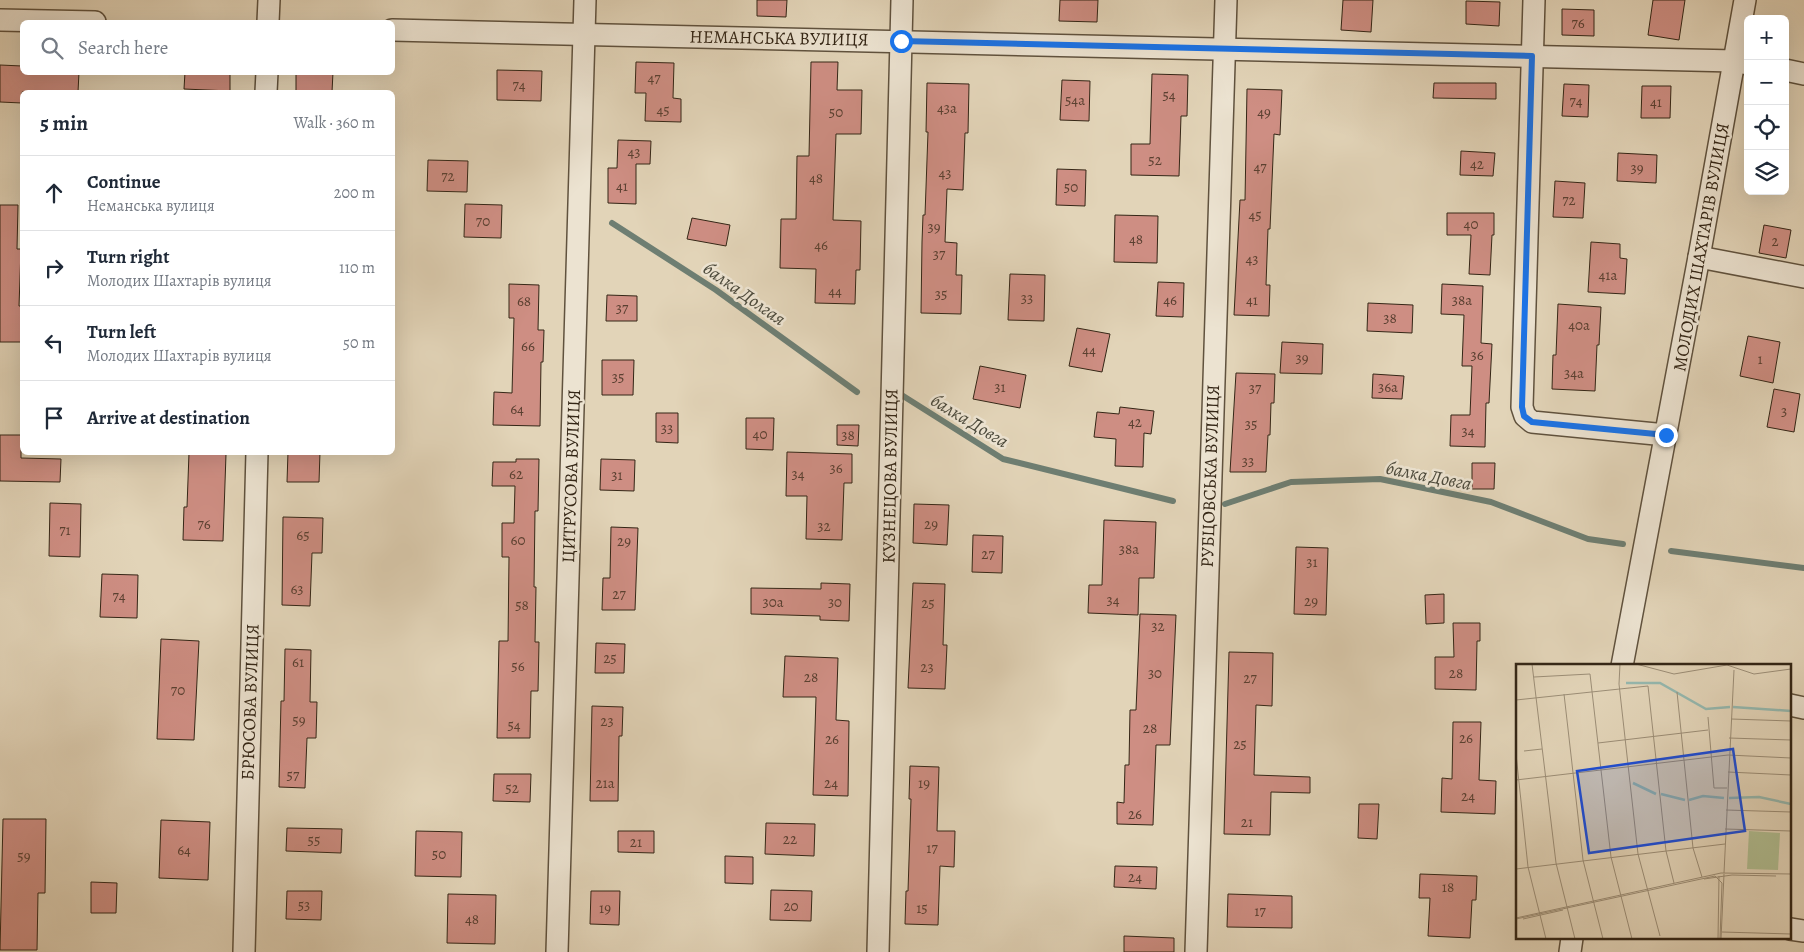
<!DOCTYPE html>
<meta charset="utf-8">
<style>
body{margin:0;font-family:Alegreya,serif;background:#f6f6f7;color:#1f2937}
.controls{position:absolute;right:15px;top:15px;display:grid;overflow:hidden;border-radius:8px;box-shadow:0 5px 20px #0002}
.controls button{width:45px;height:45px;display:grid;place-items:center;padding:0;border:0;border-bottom:1px solid #e0e1e3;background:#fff;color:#1f2937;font:25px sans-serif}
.stop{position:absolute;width:15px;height:15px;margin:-11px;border:4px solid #1a73e8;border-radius:50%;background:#fff}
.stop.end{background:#1a73e8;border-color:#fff;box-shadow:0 1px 5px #0008}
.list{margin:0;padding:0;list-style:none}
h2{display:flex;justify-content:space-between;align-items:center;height:65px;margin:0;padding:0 20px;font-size:21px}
h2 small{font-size:16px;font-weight:400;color:#747a83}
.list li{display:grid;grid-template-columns:32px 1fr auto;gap:15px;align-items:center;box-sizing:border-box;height:75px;padding:0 20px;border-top:1px solid #e0e1e3}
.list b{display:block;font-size:19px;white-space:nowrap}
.list p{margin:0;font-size:16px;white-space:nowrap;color:#747a83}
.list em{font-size:16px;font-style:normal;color:#747a83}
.icon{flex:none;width:28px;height:28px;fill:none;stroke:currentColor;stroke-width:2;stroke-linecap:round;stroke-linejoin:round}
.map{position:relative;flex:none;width:1804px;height:952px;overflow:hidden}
.search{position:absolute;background:#fff;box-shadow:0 5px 20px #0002;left:20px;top:20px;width:375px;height:55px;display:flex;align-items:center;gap:12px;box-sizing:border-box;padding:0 18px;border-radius:8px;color:#747a83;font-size:19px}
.panel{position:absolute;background:#fff;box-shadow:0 5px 20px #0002;left:20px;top:90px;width:375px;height:365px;border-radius:8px}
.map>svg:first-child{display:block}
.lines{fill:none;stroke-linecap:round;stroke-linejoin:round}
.stream{stroke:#6e7e72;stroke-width:6}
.building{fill:#ce8e83;stroke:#342616}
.minor-casing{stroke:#60523e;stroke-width:24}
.minor{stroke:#ece3d1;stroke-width:21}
.route{stroke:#1a73e8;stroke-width:6}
.labels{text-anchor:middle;stroke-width:5;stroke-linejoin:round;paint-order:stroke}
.number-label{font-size:15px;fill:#5a4031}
.street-label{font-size:18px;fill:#342616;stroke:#ece3d1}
.water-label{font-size:19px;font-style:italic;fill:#4c4a3c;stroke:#ece3d1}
.inset-river{fill:none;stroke:#95b8af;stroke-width:2.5}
.inset-road{fill:none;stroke:#9c8e77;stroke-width:1}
.view{fill:#1d4ed8;fill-opacity:0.15;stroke:#1d4ed8;stroke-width:2.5}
.inset-edge{fill:none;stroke:#342616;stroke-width:2.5}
</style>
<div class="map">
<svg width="1804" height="952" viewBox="0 0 1804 952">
<rect width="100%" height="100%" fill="#e2d4b8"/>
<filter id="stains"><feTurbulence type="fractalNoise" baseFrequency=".004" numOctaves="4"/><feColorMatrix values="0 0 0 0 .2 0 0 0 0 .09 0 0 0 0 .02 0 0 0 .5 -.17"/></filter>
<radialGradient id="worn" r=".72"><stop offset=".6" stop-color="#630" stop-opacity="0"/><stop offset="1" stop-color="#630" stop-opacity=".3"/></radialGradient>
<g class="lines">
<g class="stream">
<polyline points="612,223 716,290 857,392"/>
<polyline points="900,394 1003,459 1173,501"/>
<polyline points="1225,504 1291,482 1380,479 1491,502 1588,539 1623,544"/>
<polyline points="1671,551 1804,568"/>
</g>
</g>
<g class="building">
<polygon points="757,0 787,0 786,17 757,16"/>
<polygon points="1060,0 1098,0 1097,22 1059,21"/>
<polygon points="1343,0 1373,0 1371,32 1341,30"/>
<polygon points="1653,0 1685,0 1679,40 1648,35"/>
<polygon points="1466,1 1500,2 1499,26 1466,24"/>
<polygon points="1562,9 1594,10 1594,36 1562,35"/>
<polygon points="636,62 674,63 673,98 681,99 681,122 645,121 646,93 635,93"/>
<polygon points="811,62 838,62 837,90 862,90 861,134 836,134 833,220 861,221 860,270 856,270 855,304 815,303 816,269 780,268 781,219 796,219 797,156 809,156"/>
<polygon points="0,65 22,66 22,72 79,72 78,92 22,92 22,103 0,102"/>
<polygon points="497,70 542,71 541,101 497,100"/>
<polygon points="185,72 230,72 230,91 184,89"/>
<polygon points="296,72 333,72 332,92 296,92"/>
<polygon points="1152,74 1188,75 1187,116 1181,116 1179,176 1131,175 1131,144 1150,144"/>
<polygon points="1062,80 1090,81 1089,121 1060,120"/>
<polygon points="927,83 969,84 968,133 965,133 963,190 947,189 945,242 957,243 956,275 962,275 961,314 921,313 922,242 923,215 925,215 928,132 926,132"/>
<polygon points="1434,83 1496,83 1496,99 1433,98"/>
<polygon points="1564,84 1589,85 1588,117 1562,116"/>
<polygon points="1642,86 1671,86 1670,118 1641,118"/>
<polygon points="1247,89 1282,90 1280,135 1274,134 1270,229 1268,229 1266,285 1270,285 1269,316 1234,315 1240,200 1245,200"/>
<polygon points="618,140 651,141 650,164 636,164 636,204 608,203 608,168 617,168"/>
<polygon points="1461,151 1495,153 1493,176 1460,175"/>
<polygon points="1618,153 1657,155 1656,183 1617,181"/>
<polygon points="428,160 468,161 467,192 427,191"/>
<polygon points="1057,169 1086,170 1085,206 1056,205"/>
<polygon points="1555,181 1585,183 1583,218 1553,217"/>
<polygon points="465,204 502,205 501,238 464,237"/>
<polygon points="0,205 18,205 17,249 21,249 19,306 22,306 22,342 0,342"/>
<polygon points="1447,213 1494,213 1494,235 1492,235 1490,275 1469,274 1471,235 1447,235"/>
<polygon points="1115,215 1158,216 1157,263 1114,262"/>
<polygon points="692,218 730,225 726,246 687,239"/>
<polygon points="1764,225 1791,230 1786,258 1759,253"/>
<polygon points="1591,242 1620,244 1620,258 1627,259 1625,294 1588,292"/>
<polygon points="1010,274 1045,275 1044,321 1008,320"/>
<polygon points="1158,282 1184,283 1183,317 1156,316"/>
<polygon points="509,284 539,285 538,330 544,330 543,362 541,362 540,426 493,425 494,392 512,393 514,318 509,318"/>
<polygon points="1442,284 1483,286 1481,343 1492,344 1489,403 1486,403 1485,447 1450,446 1451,415 1470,415 1472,366 1462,366 1464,315 1441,314"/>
<polygon points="607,295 637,296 637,321 606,321"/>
<polygon points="1368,303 1413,305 1412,333 1367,331"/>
<polygon points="1558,304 1601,307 1599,345 1597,345 1595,391 1552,389 1553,355 1556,355"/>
<polygon points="1077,328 1110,334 1102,372 1069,366"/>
<polygon points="1748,336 1780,342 1773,383 1740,376"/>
<polygon points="1282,342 1323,344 1322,374 1280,373"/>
<polygon points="602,360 634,360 633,395 602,395"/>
<polygon points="980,366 1026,375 1020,408 973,399"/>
<polygon points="1236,373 1275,374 1274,403 1271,403 1270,435 1268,435 1266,472 1230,472"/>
<polygon points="1373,374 1404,376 1402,399 1372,398"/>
<polygon points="1774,389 1800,394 1794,432 1767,427"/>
<polygon points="1120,407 1154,411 1151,434 1144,433 1143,467 1115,466 1116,439 1094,437 1097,412 1119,414"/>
<polygon points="656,413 678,413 678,443 656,442"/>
<polygon points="746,418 774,418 773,450 746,449"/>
<polygon points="837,425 859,425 858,446 837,445"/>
<polygon points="0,435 21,435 21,458 61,459 60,482 0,481"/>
<polygon points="288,452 320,452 319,482 287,482"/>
<polygon points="787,452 852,454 852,483 844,483 842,540 806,539 807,496 786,496"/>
<polygon points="189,453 226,454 223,541 183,540 184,507 187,507"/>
<polygon points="516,459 539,459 538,511 535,511 534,587 536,587 535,642 539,642 538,691 531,691 530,738 497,738 499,641 508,641 509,557 502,557 502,523 514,523 515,486 492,486 493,462 516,462"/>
<polygon points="601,459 635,460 634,491 600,490"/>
<polygon points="1472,463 1495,463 1494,489 1472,489"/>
<polygon points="50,503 81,504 80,557 49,556"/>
<polygon points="914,504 949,505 947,545 913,543"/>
<polygon points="283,517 323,518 322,553 312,553 310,606 282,605"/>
<polygon points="1104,520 1156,522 1154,578 1139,578 1138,615 1088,613 1089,585 1102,585"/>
<polygon points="611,527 638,528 635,610 602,610 603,578 610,578"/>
<polygon points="973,535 1003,536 1002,573 972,572"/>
<polygon points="1296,547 1328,548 1326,615 1294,614"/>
<polygon points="102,574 138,575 137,618 100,617"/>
<polygon points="821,583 850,584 849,621 820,620 820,616 751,614 751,588 821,589"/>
<polygon points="913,583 945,584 943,645 947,645 945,689 908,688"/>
<polygon points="1444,594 1444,623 1426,624 1425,595"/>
<polygon points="1140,614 1176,615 1170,745 1156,745 1153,825 1117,824 1117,802 1124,803 1125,765 1129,765 1130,710 1136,710"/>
<polygon points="1453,623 1480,623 1480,641 1477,641 1476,690 1435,689 1435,657 1454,657"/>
<polygon points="161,639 199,641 194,740 157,739"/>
<polygon points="596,643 625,644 624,673 595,673"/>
<polygon points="285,649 311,650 310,702 317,702 316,738 307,738 305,788 279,787 281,701 284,701"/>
<polygon points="1229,652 1273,653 1272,706 1256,705 1254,775 1310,777 1310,793 1271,792 1270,835 1224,834"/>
<polygon points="785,656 838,658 836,720 849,721 848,796 813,795 816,697 783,697"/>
<polygon points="592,706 623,707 622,736 619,736 618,801 590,801"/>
<polygon points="1453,722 1481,722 1479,780 1496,781 1495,814 1441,812 1442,778 1452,779"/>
<polygon points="910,766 939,767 937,831 955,831 954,867 940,866 938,925 905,924 906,891 908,891 911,799 909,799"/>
<polygon points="494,774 531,774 530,802 493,801"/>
<polygon points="1359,804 1379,804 1377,839 1358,838"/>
<polygon points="3,819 46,819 45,893 38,893 37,950 0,950"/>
<polygon points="161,820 210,822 208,880 159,878"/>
<polygon points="766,823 815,824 814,856 765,854"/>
<polygon points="287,828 342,829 341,853 286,851"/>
<polygon points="416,831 462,832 461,877 415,876"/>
<polygon points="618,831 654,831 654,853 618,852"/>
<polygon points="725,856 753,857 753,884 725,883"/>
<polygon points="1115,866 1157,867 1156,889 1114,887"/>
<polygon points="1420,874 1477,876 1476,900 1472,900 1470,938 1428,936 1430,898 1419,898"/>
<polygon points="91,882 117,883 116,913 91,913"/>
<polygon points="771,890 812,891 811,921 770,920"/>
<polygon points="287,891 322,891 321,920 286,919"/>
<polygon points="591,891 620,891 619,925 590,924"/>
<polygon points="448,894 496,895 495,944 447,943"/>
<polygon points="1228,894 1292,896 1292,928 1227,927"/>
<polygon points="1124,936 1174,938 1174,952 1124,952"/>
</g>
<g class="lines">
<g class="minor-casing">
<g id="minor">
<polyline points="1534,0 1522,407 1525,416 1532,422 1666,435"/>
<polyline points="0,20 95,22"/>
<polyline points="268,22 269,0"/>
<polyline points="392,30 1735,61 1748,64"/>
<polyline points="1785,70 1804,74"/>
<polyline points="266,92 267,72"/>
<polyline points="1699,257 1804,277"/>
<polyline points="1622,666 1699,257 1745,0"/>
<polyline points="1790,705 1804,708"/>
<polyline points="1790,929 1804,931"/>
<polyline points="244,952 257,452"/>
<polyline points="557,952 585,0"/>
<polyline points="878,952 902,0"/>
<polyline points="1196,952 1226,0"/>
<polyline points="1570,952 1572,938"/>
</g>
</g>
<use href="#minor" class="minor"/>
</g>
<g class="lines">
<polyline class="route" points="901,41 1532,56 1522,407 1524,416 1532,422 1666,435"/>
</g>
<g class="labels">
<g class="number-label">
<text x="1578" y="28">76</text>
<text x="654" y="83">47</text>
<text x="519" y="90">74</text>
<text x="1169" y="100">54</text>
<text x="1075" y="105">54а</text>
<text x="1576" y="106">74</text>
<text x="1656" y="107">41</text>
<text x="947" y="113">43а</text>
<text x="663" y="115">45</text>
<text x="836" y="117">50</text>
<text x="1264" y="117">49</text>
<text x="634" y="157">43</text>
<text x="1155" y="165">52</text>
<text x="1477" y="169">42</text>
<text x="1260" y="172">47</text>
<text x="1637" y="173">39</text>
<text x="945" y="178">43</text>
<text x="448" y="181">72</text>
<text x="816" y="183">48</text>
<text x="622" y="191">41</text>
<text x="1071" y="192">50</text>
<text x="1569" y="205">72</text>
<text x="1255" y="220">45</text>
<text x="483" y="226">70</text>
<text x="1471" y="229">40</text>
<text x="934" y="232">39</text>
<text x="1136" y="244">48</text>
<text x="1775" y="246">2</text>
<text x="821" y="250">46</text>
<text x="939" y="259">37</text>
<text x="1252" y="264">43</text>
<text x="1608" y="280">41а</text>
<text x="835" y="296">44</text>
<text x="941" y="299">35</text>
<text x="1027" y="303">33</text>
<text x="1170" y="305">46</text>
<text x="1252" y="305">41</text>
<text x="1462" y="305">38а</text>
<text x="524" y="306">68</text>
<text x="622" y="313">37</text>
<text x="1390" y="323">38</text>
<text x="1579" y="330">40а</text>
<text x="528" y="351">66</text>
<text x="1089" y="355">44</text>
<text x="1477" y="360">36</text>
<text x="1302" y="363">39</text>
<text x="1760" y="364">1</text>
<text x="1574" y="378">34а</text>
<text x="618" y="382">35</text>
<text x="1000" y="392">31</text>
<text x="1388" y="392">36а</text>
<text x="1255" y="393">37</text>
<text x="517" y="414">64</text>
<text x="1784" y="416">3</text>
<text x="1135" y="427">42</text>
<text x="1251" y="429">35</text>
<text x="667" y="433">33</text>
<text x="1468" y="436">34</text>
<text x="760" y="439">40</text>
<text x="848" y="440">38</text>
<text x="1248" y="466">33</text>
<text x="836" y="473">36</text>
<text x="516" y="479">62</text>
<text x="798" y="479">34</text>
<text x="617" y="480">31</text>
<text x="204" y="529">76</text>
<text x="931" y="529">29</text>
<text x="824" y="531">32</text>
<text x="65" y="535">71</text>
<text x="303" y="540">65</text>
<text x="518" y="545">60</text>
<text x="624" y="546">29</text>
<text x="1129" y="554">38а</text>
<text x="988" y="559">27</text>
<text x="1312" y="567">31</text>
<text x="297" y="594">63</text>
<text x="619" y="599">27</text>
<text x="119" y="601">74</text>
<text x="1113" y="605">34</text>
<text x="1311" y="606">29</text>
<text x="773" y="607">30а</text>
<text x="835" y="607">30</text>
<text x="928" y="608">25</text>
<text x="522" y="610">58</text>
<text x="1158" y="631">32</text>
<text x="610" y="663">25</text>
<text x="298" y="667">61</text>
<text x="518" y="671">56</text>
<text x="927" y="672">23</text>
<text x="1155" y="678">30</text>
<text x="1456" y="678">28</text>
<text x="811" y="682">28</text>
<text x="1250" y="683">27</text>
<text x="178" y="695">70</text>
<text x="299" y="725">59</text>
<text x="607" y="726">23</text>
<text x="514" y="730">54</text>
<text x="1150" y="733">28</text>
<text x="1466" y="743">26</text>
<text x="832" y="744">26</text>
<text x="1240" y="749">25</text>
<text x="293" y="780">57</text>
<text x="605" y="788">21а</text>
<text x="831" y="788">24</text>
<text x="924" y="788">19</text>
<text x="512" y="793">52</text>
<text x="1468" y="801">24</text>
<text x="1135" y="819">26</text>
<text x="1247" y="827">21</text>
<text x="790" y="844">22</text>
<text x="314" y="845">55</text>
<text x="636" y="847">21</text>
<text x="932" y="853">17</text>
<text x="184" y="855">64</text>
<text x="439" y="859">50</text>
<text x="24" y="861">59</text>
<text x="1135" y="882">24</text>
<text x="1448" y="892">18</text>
<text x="304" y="910">53</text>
<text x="791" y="911">20</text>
<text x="605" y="913">19</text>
<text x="922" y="913">15</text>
<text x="1260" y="916">17</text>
<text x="472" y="924">48</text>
</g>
<g class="street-label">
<text transform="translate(779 38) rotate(1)" y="6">НЕМАНСЬКА ВУЛИЦЯ</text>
<text transform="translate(1701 247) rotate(-80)" y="6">МОЛОДИХ ШАХТАРІВ ВУЛИЦЯ</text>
<text transform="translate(571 476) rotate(-88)" y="6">ЦИТРУСОВА ВУЛИЦЯ</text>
<text transform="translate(890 476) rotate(-89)" y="6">КУЗНЕЦОВА ВУЛИЦЯ</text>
<text transform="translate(1210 476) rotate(-88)" y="6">РУБЦОВСЬКА ВУЛИЦЯ</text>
<text transform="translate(250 702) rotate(-88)" y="6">БРЮСОВА ВУЛИЦЯ</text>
</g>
<g class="water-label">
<text transform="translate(745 293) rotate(35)" y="7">балка Долгая</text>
<text transform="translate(970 420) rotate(31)" y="7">балка Довга</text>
<text transform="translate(1429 475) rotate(11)" y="7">балка Довга</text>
</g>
</g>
<g transform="translate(1516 664)">
<rect width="275" height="275" fill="#e2d4b8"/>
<path d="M233,167L264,169L262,206L231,205Z" fill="#b0bd91"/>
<path class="inset-river" d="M110,19H144L190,45L214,43M217,43L275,47M117,119L140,130M145,130L169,136M213,134L243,133L275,140M173,136L187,132L208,134"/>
<path class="inset-road" d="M16,0L40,199L59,275M104,0L103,20L122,190L144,272M120,0L158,10L211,1L238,10L275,5M18,13L74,10L95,193L116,275M161,28L177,184L186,213M48,30L67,196L87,275M0,36L132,22L150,187L158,219M192,53L198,124H211M215,55L275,57M213,74L275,76M82,79L192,66M8,87L26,85M0,90L12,203L30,275M212,108L275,111M0,116L212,91L275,94M210,146L275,148M209,165L275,167M0,205L209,180M208,209L218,6M188,215L216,211L260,212M0,254L205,209L275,210M0,255L199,212L206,219L204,275M7,255L47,246M206,268L275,270M202,275L203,212M205,275L208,210"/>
<path class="view" d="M217,85L229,167L73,189L61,107Z"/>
<rect width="275" height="275" class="inset-edge"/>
</g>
<rect width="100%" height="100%" filter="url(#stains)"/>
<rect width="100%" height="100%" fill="url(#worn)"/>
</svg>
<div class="controls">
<button>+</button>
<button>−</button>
<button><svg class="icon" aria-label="locate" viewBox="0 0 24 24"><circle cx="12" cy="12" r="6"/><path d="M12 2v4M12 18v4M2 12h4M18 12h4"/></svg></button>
<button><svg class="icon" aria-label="layers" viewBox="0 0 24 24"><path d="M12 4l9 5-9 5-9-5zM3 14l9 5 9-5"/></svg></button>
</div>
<div class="stop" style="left:901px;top:41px"></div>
<div class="stop end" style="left:1666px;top:435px"></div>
<div class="search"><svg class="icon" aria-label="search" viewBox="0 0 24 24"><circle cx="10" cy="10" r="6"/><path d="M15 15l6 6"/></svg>Search here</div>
<section class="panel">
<h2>5 min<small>Walk · 360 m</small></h2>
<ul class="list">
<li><svg class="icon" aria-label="ahead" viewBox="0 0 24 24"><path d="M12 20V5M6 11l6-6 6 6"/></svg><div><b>Continue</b><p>Неманська вулиця</p></div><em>200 m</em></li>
<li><svg class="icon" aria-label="right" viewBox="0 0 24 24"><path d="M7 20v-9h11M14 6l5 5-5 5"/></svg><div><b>Turn right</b><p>Молодих Шахтарів вулиця</p></div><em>110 m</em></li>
<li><svg class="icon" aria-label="left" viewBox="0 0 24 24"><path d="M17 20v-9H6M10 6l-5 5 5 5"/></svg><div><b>Turn left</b><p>Молодих Шахтарів вулиця</p></div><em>50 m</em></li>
<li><svg class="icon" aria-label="arrive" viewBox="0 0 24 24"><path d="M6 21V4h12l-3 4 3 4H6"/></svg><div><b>Arrive at destination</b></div></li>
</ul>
</section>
</div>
